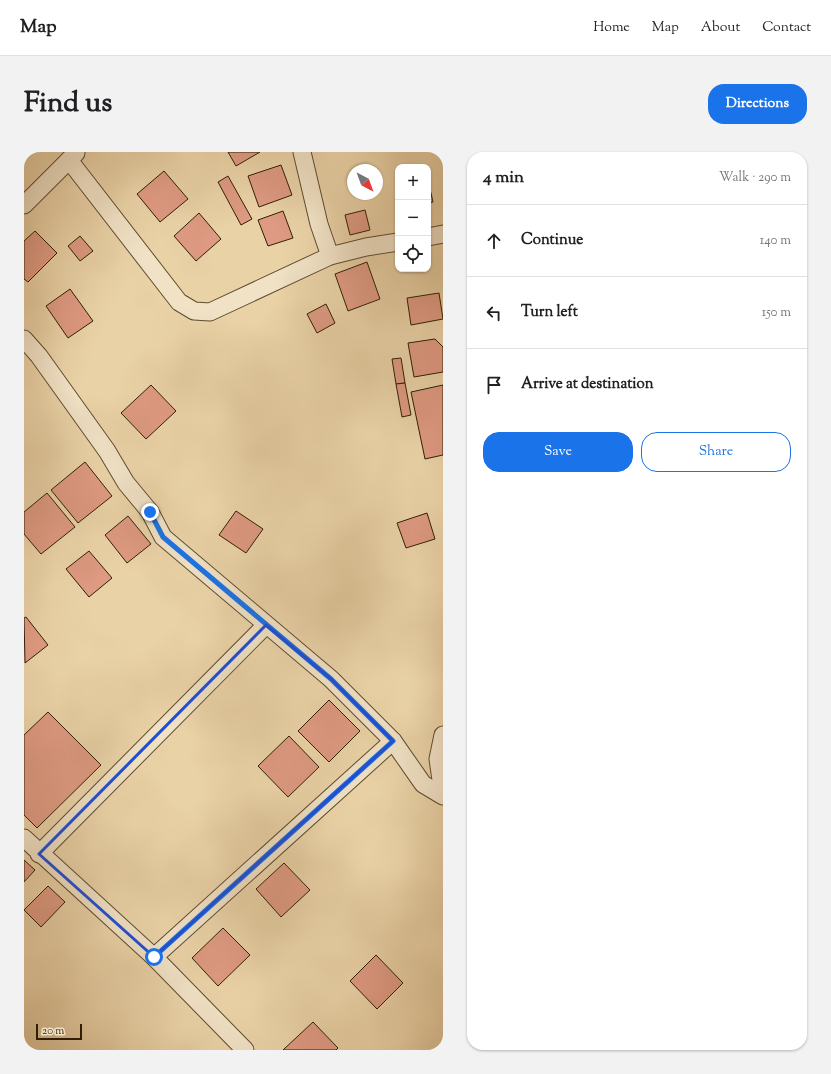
<!DOCTYPE html>
<meta charset="utf-8">
<style>
body{margin:0;font-family:"Sorts Mill Goudy",serif;background:#f2f2f2;color:#202124}
.controls{position:absolute;right:12px;top:12px;display:grid;overflow:hidden;border-radius:8px;box-shadow:0 1px 3px #0004}
.controls button{width:36px;height:36px;display:grid;place-items:center;padding:0;border:0;border-bottom:1px solid #e0e0e0;background:#fff;color:#202124;font:20px sans-serif}
.compass{position:absolute;left:323px;top:12px;width:36px;height:36px;border-radius:50%;background:#fff;box-shadow:0 1px 3px #0004;rotate:139deg}
.scale{position:absolute;left:12px;bottom:10px;width:46px;box-sizing:border-box;padding-left:4px;border:2px solid #301f05;border-top:0;font-size:11px;line-height:14px;white-space:nowrap;color:#301f05;-webkit-text-stroke:3px #f1e2c6;paint-order:stroke}
.stop{position:absolute;width:12px;height:12px;margin:-9px;border:3px solid #1a73e8;border-radius:50%;background:#fff}
.stop.end{background:#1a73e8;border-color:#fff;box-shadow:0 1px 4px #0008}
.list{margin:0;padding:0;list-style:none}
h2{display:flex;justify-content:space-between;align-items:center;height:52px;margin:0;padding:0 16px;font-size:17px}
h2 small{font-size:13px;font-weight:400;color:#757577}
.list li{display:grid;grid-template-columns:26px 1fr auto;gap:12px;align-items:center;box-sizing:border-box;height:72px;padding:0 16px;border-top:1px solid #e0e0e0}
.list b{display:block;font-size:15px;white-space:nowrap}
.list em{font-size:13px;font-style:normal;color:#757577}
.actions{display:flex;gap:8px;padding:12px 16px}
.actions a{flex:1;padding:9px 0;border:1px solid #1a73e8;border-radius:16px;text-align:center;font-size:14px;color:#1a73e8}
.actions .main{background:#1a73e8;color:#fff}
.icon{flex:none;width:22px;height:22px;fill:none;stroke:currentColor;stroke-width:2;stroke-linecap:round;stroke-linejoin:round}
.map{position:relative;flex:none;width:419px;height:898px;overflow:hidden;border-radius:16px}
header{display:flex;align-items:center;gap:24px;box-sizing:border-box;height:56px;padding:0 20px;background:#fff;border-bottom:1px solid #e0e0e0}
header strong{font-size:19px}
nav{display:flex;gap:22px;margin-inline-start:auto;font-size:14px}
.intro{display:flex;align-items:center;justify-content:space-between;box-sizing:border-box;height:96px;padding:0 24px}
h1{margin:0;font-size:28px}
.button{padding:10px 18px;border-radius:16px;background:#1a73e8;color:#fff;font-size:14px;font-weight:700}
main{display:flex;gap:24px;padding:0 24px}
aside{flex:1;background:#fff;border-radius:16px;box-shadow:0 1px 3px #0004}
.map>svg:first-child{display:block}
.building{fill:#de9a82;stroke:#301f05}
.lines{fill:none;stroke-linecap:round;stroke-linejoin:round}
.minor-casing{stroke:#5e4c2e;stroke-width:19}
.minor{stroke:#f1e2c6;stroke-width:17}
.route{stroke:#1a73e8;stroke-width:5}
.marked{fill:none;stroke:#1d4ed8;stroke-width:3;stroke-linejoin:round}
</style>
<header>
<strong>Map</strong>
<nav><a>Home</a><a>Map</a><a>About</a><a>Contact</a></nav>
</header>
<div class="intro"><h1>Find us</h1><a class="button">Directions</a></div>
<main>
<div class="map">
<svg width="419" height="898" viewBox="0 0 419 898">
<rect width="100%" height="100%" fill="#ead2a7"/>
<filter id="stains"><feTurbulence type="fractalNoise" baseFrequency=".005" numOctaves="4"/><feColorMatrix values="0 0 0 0 .2 0 0 0 0 .09 0 0 0 0 .02 0 0 0 .5 -.17"/></filter>
<radialGradient id="worn" r=".72"><stop offset=".6" stop-color="#630" stop-opacity="0"/><stop offset="1" stop-color="#630" stop-opacity=".3"/></radialGradient>
<g class="building">
<polygon points="204,0 236,0 212,14"/>
<polygon points="257,13 268,43 235,55 224,24"/>
<polygon points="140,19 164,47 136,70 113,42"/>
<polygon points="204,24 228,67 217,73 194,30"/>
<polygon points="404,28 409,50 404,51"/>
<polygon points="341,58 346,78 326,83 321,63"/>
<polygon points="259,59 269,86 244,94 234,68"/>
<polygon points="175,61 197,87 172,109 150,84"/>
<polygon points="11,79 33,101 4,130 0,127 0,89"/>
<polygon points="56,84 69,99 56,109 44,94"/>
<polygon points="343,110 356,147 324,159 311,122"/>
<polygon points="46,137 69,169 44,186 22,154"/>
<polygon points="415,141 419,167 387,173 383,146"/>
<polygon points="302,152 311,171 293,181 283,162"/>
<polygon points="411,187 419,195 419,220 390,225 384,191"/>
<polygon points="377,206 381,231 372,232 368,207"/>
<polygon points="381,231 387,263 378,265 372,232"/>
<polygon points="127,233 152,259 122,287 97,261"/>
<polygon points="419,233 419,303 401,307 387,240"/>
<polygon points="61,310 88,344 54,371 27,338"/>
<polygon points="23,341 51,375 17,402 0,382 0,360"/>
<polygon points="212,359 239,377 222,401 195,383"/>
<polygon points="403,361 411,387 382,396 373,371"/>
<polygon points="104,364 127,392 103,411 81,383"/>
<polygon points="65,399 88,426 65,445 42,417"/>
<polygon points="2,465 24,493 1,511 0,466"/>
<polygon points="305,548 336,579 305,610 274,579"/>
<polygon points="24,560 77,613 13,676 0,663 0,583"/>
<polygon points="265,584 295,615 264,645 234,614"/>
<polygon points="0,708 11,718 0,730"/>
<polygon points="260,711 286,738 257,765 232,737"/>
<polygon points="24,734 41,750 17,775 0,758"/>
<polygon points="199,776 226,803 194,834 168,806"/>
<polygon points="352,803 379,831 353,857 326,829"/>
<polygon points="289,870 314,896 312,898 259,898"/>
</g>
<g class="lines">
<g class="minor-casing">
<g id="minor">
<polyline points="278,0 295,72 306,104"/>
<polyline points="45,8 155,150 170,159 186,160 306,104 342,95 374,90"/>
<polyline points="0,53 52,1"/>
<polyline points="404,85 419,82"/>
<polyline points="0,187 15,204 83,299 102,331 126,360 139,385 307,527 369,589 399,632 419,644"/>
<polyline points="419,583 414,607 419,642"/>
<polyline points="0,686 130,805 221,898"/>
<polyline points="15,702 242,473"/>
<polyline points="130,805 369,589"/>
</g>
</g>
<use href="#minor" class="minor"/>
</g>
<g class="lines">
<polyline class="route" points="126,360 139,385 307,527 369,589 130,805"/>
</g>
<path class="marked" d="M242,473L307,527L369,589L130,805L15,702Z"/>
<rect width="100%" height="100%" filter="url(#stains)"/>
<rect width="100%" height="100%" fill="url(#worn)"/>
</svg>
<div class="controls">
<button>+</button>
<button>−</button>
<button><svg class="icon" aria-label="locate" viewBox="0 0 24 24"><circle cx="12" cy="12" r="6"/><path d="M12 2v4M12 18v4M2 12h4M18 12h4"/></svg></button>
</div>
<svg class="compass" viewBox="-18 -18 36 36"><path d="M0-13l5 13h-10z" fill="#e53935"/><path d="M0 13l5-13h-10z" fill="#757577"/></svg>
<div class="scale">20 m</div>
<div class="stop" style="left:130px;top:805px"></div>
<div class="stop end" style="left:126px;top:360px"></div>
</div>
<aside>
<h2>4 min<small>Walk · 290 m</small></h2>
<ul class="list">
<li><svg class="icon" aria-label="ahead" viewBox="0 0 24 24"><path d="M12 20V5M6 11l6-6 6 6"/></svg><div><b>Continue</b></div><em>140 m</em></li>
<li><svg class="icon" aria-label="left" viewBox="0 0 24 24"><path d="M17 20v-9H6M10 6l-5 5 5 5"/></svg><div><b>Turn left</b></div><em>150 m</em></li>
<li><svg class="icon" aria-label="arrive" viewBox="0 0 24 24"><path d="M6 21V4h12l-3 4 3 4H6"/></svg><div><b>Arrive at destination</b></div></li>
</ul>
<div class="actions"><a class="main">Save</a><a>Share</a></div>
</aside>
</main>
